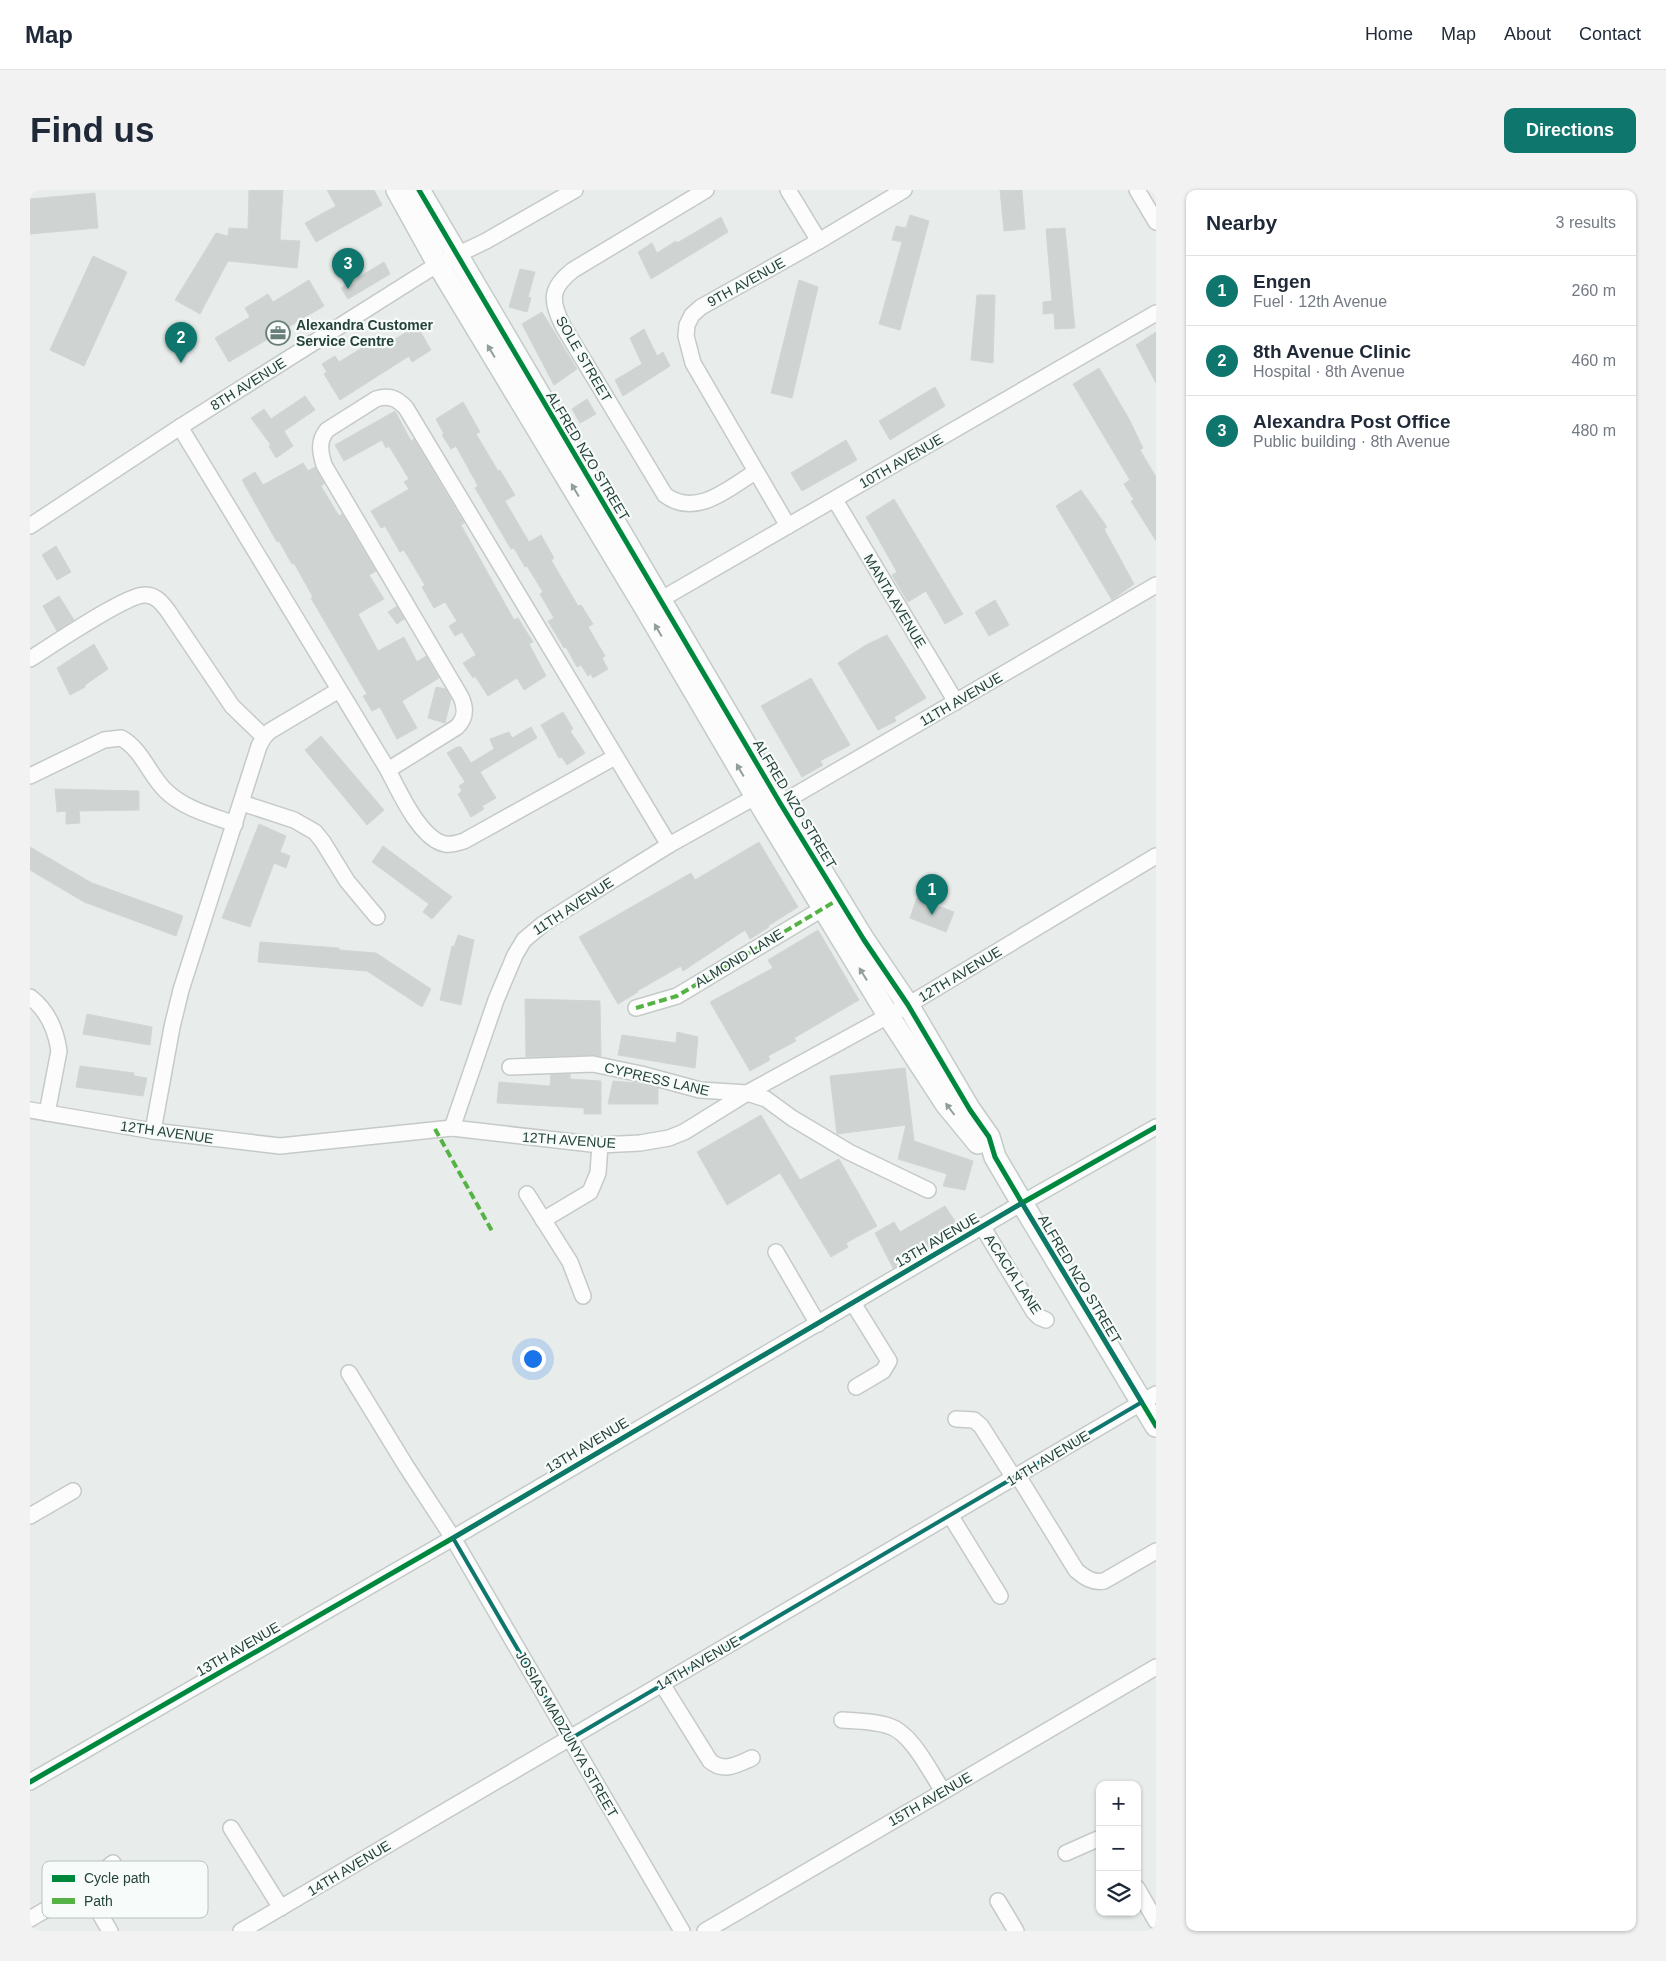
<!DOCTYPE html>
<meta charset="utf-8">
<style>
body{margin:0;font-family:Helvetica,sans-serif;background:#f2f2f3;color:#1f2937}
.controls{position:absolute;right:15px;bottom:15px;display:grid;overflow:hidden;border-radius:10px;box-shadow:0 1px 4px #0004}
.controls button{width:45px;height:45px;display:grid;place-items:center;padding:0;border:0;border-bottom:1px solid #e0e1e3;background:#fff;color:#1f2937;font:25px sans-serif}
.you{position:absolute;left:502px;top:1168px;width:18px;height:18px;margin:-12px;border:4px solid #fff;border-radius:50%;background:#1a73e8;box-shadow:0 0 0 8px #1a73e833}
.badge{display:grid;place-items:center;width:32px;height:32px;border-radius:50%;background:#0f766e;color:#fff;font-size:16px;font-weight:700}
.pin{position:absolute;translate:-50% -41px;filter:drop-shadow(0 1px 2px #0008)}
.pin::after{content:'';position:absolute;top:26px;width:18px;height:15px;background:inherit;clip-path:polygon(0 0,100% 0,50% 100%)}
.list{margin:0;padding:0;list-style:none}
h2{display:flex;justify-content:space-between;align-items:center;height:65px;margin:0;padding:0 20px;font-size:21px}
h2 small{font-size:16px;font-weight:400;color:#747a83}
.list li{display:grid;grid-template-columns:32px 1fr auto;gap:15px;align-items:center;box-sizing:border-box;height:70px;padding:0 20px;border-top:1px solid #e0e1e3}
.list b{display:block;font-size:19px;white-space:nowrap}
.list p{margin:0;font-size:16px;white-space:nowrap;color:#747a83}
.list em{font-size:16px;font-style:normal;color:#747a83}
.icon{flex:none;width:28px;height:28px;fill:none;stroke:currentColor;stroke-width:2;stroke-linecap:round;stroke-linejoin:round}
.map{position:relative;flex:none;width:1126px;height:1741px;overflow:hidden;border-radius:10px}
header{display:flex;align-items:center;gap:30px;box-sizing:border-box;height:70px;padding:0 25px;background:#fff;border-bottom:1px solid #e0e1e3}
header strong{font-size:24px}
nav{display:flex;gap:28px;margin-inline-start:auto;font-size:18px}
.intro{display:flex;align-items:center;justify-content:space-between;box-sizing:border-box;height:120px;padding:0 30px}
h1{margin:0;font-size:35px}
.button{padding:12px 22px;border-radius:10px;background:#0f766e;color:#fff;font-size:18px;font-weight:700}
main{display:flex;gap:30px;padding:0 30px}
aside{flex:1;background:#fff;border-radius:10px;box-shadow:0 1px 4px #0004}
.map>svg:first-child{display:block}
.building{fill:#cfd4d2;stroke:#d1d6d4}
.lines{fill:none;stroke-linecap:round;stroke-linejoin:round}
.street-casing{stroke:#c5cac8;stroke-width:18}
.secondary-casing{stroke:#c3cbc8;stroke-width:24}
.street{stroke:#fcfcfc;stroke-width:15}
.secondary{stroke:#fcfcfc;stroke-width:21}
.quiet{stroke:#55b346;stroke-width:4;stroke-dasharray:8 4;stroke-linecap:butt}
.cycleway-casing{stroke:#f7fbf9;stroke-width:8}
.cycleway{stroke:#00873e;stroke-width:5}
.oneway{fill:#909f9b}
.marked{fill:none;stroke:#0f766e;stroke-width:4;stroke-linejoin:round}
.labels{text-anchor:middle;stroke-width:4.5;stroke-linejoin:round;paint-order:stroke}
.street-label{font-size:14px;fill:#24423a;stroke:#f7fbf9}
.poi-label{font-size:14px;font-weight:bold;fill:#24423a;stroke:#f7fbf9;text-anchor:start}
.key{fill:#f7fbf9;stroke:#b8c4c0;stroke-width:1}
.key-label{font-size:14px;fill:#24423a}
</style>
<header>
<strong>Map</strong>
<nav><a>Home</a><a>Map</a><a>About</a><a>Contact</a></nav>
</header>
<div class="intro"><h1>Find us</h1><a class="button">Directions</a></div>
<main>
<div class="map">
<svg width="1126" height="1741" viewBox="0 0 1126 1741">
<rect width="100%" height="100%" fill="#e8edeb"/>
<g class="building">
<polygon points="219,0 253,0 250,50 270,51 267,78 198,71 170,124 145,110 186,43 198,46 199,38 218,39"/>
<polygon points="297,0 344,0 352,15 286,52 275,33 306,16"/>
<polygon points="970,0 992,0 995,39 974,41"/>
<polygon points="65,3 68,38 0,44 0,9"/>
<polygon points="880,25 899,31 870,140 849,134 872,52 862,50 866,36 876,38"/>
<polygon points="691,27 698,42 621,89 608,62 622,53 627,63 646,51 647,53"/>
<polygon points="1035,38 1045,138 1025,139 1024,123 1013,124 1013,112 1022,111 1016,39"/>
<polygon points="63,66 97,82 54,176 20,160"/>
<polygon points="354,72 360,84 318,109 311,98"/>
<polygon points="490,79 505,82 498,107 501,108 497,122 479,117"/>
<polygon points="279,90 294,116 199,172 185,148 220,127 215,118 238,104 243,112"/>
<polygon points="769,90 788,97 762,208 741,203"/>
<polygon points="947,105 965,105 963,173 941,170"/>
<polygon points="512,122 547,179 524,195 492,134"/>
<polygon points="387,136 401,160 382,172 379,166 310,210 294,184 297,182 292,174 305,166 309,172 345,150 350,158"/>
<polygon points="614,139 627,166 633,162 640,176 593,206 585,190 612,174 600,148"/>
<polygon points="1126,142 1126,193 1106,155"/>
<polygon points="1069,178 1099,229 1113,258 1110,260 1126,287 1126,351 1101,311 1104,310 1094,294 1100,290 1043,194"/>
<polygon points="905,197 915,216 860,250 849,231"/>
<polygon points="275,206 285,220 254,241 263,256 246,268 239,256 241,255 221,228 234,219 241,229"/>
<polygon points="557,209 566,224 550,233 542,219"/>
<polygon points="433,212 450,242 446,244 468,281 470,280 485,305 475,311 499,352 511,345 524,368 521,370 548,416 551,415 563,434 558,437 575,466 572,468 578,479 563,488 561,484 558,486 551,475 547,477 536,457 534,458 518,431 524,428 510,404 513,402 497,376 495,377 484,358 481,359 445,298 448,296 426,256 421,259 412,245 414,244 406,229"/>
<polygon points="365,221 381,251 384,249 434,333 431,335 484,430 488,428 503,452 499,454 516,486 494,500 487,488 458,506 445,486 443,488 433,473 446,465 432,442 425,446 419,436 427,431 415,412 404,418 392,397 395,395 374,360 370,362 355,336 351,338 341,321 379,299 374,292 379,289 359,256 356,258 352,250 314,271 305,255"/>
<polygon points="816,250 827,270 772,301 761,283"/>
<polygon points="273,273 278,281 285,277 294,294 291,296 309,326 312,324 346,381 339,385 354,409 328,424 348,461 374,447 387,472 396,466 409,488 372,511 387,538 367,549 350,517 342,521 333,506 337,504 281,408 283,407 264,373 262,374 249,351 247,352 212,290 225,282 233,295"/>
<polygon points="1051,300 1077,337 1074,339 1104,394 1082,410 1026,316"/>
<polygon points="864,309 933,424 915,434 896,401 878,412 862,385 867,382 836,327"/>
<polygon points="26,356 41,382 27,390 12,365"/>
<polygon points="29,406 44,430 27,441 13,416"/>
<polygon points="965,410 979,435 959,446 945,422"/>
<polygon points="367,416 374,429 367,434 358,422"/>
<polygon points="857,445 896,508 864,527 866,531 848,540 808,473 836,455"/>
<polygon points="64,454 78,479 55,495 55,497 40,505 27,478"/>
<polygon points="781,488 820,555 790,571 793,575 772,587 731,516"/>
<polygon points="406,497 416,499 421,509 415,533 398,528"/>
<polygon points="533,522 543,539 540,541 555,563 537,575 532,567 529,568 511,535"/>
<polygon points="501,537 507,548 450,582 466,608 452,616 454,619 441,627 428,604 432,601 429,596 435,592 417,563 427,557 431,557 441,573 464,559 460,549 479,542 482,548"/>
<polygon points="291,546 354,620 337,635 275,560"/>
<polygon points="25,599 109,601 109,620 49,621 50,633 36,634 36,621 27,622"/>
<polygon points="229,634 256,646 250,662 260,666 256,678 244,673 220,737 192,728"/>
<polygon points="729,652 768,717 738,736 739,737 720,749 715,740 653,781 651,776 607,801 608,802 588,814 549,747 661,683 665,690"/>
<polygon points="353,656 422,707 402,729 393,722 399,714 342,672"/>
<polygon points="0,657 62,693 153,726 146,746 54,712 0,680"/>
<polygon points="887,708 924,722 916,742 880,728"/>
<polygon points="788,740 829,810 764,848 766,851 738,866 740,870 720,881 680,812 743,778 738,770"/>
<polygon points="428,745 444,750 431,815 410,810 422,756 424,757"/>
<polygon points="230,752 309,758 309,760 346,763 401,799 392,817 337,781 228,772"/>
<polygon points="495,809 570,811 571,866 563,865 496,867"/>
<polygon points="57,824 122,837 120,855 53,844"/>
<polygon points="647,842 668,847 665,878 588,865 592,845 646,853"/>
<polygon points="50,876 104,883 104,886 117,888 113,906 46,897"/>
<polygon points="875,878 884,951 943,971 935,1000 913,996 917,984 868,969 876,935 807,944 800,886"/>
<polygon points="540,884 540,889 571,891 571,924 554,924 554,918 467,913 469,892 520,896 521,885"/>
<polygon points="583,891 607,893 628,898 628,914 578,914"/>
<polygon points="731,925 770,990 809,969 847,1036 816,1053 818,1057 801,1067 750,983 697,1015 667,962"/>
<polygon points="915,1016 930,1039 863,1078 845,1043 864,1032 870,1042"/>
</g>
<g class="lines">
<g class="street-casing">
<g id="street">
<path d="M676,0L543,80C520,98 520,110 533,136L635,305C666,328 698,299 725,282"/>
<polyline points="758,0 789,51"/>
<polyline points="1107,0 1126,32"/>
<path d="M150,237L358,580C369,601 390,649 415,654C421,655 428,653 434,651L585,567"/>
<polyline points="805,310 926,512"/>
<polyline points="0,336 150,237 408,74 456,51 545,0"/>
<polyline points="758,336 663,173 656,146 657,135 662,125 671,117 789,51 874,0"/>
<polyline points="623,414 1126,123"/>
<path d="M0,469C21,456 94,406 114,405C125,404 132,413 138,421L202,516L234,547"/>
<path d="M358,580L427,537C436,528 436,518 431,507L294,275C290,262 288,251 297,240L346,209C359,205 367,208 376,218L639,655"/>
<path d="M0,586L74,550L91,548C112,559 119,585 136,601C155,619 180,625 205,634"/>
<polyline points="212,613 264,630 285,642 293,652 317,691 347,727"/>
<polyline points="743,618 1126,395"/>
<path d="M0,807C17,820 26,840 29,861L17,923"/>
<polyline points="606,818 647,806 802,713"/>
<polyline points="480,877 563,874 611,884 670,900 717,903 736,909 762,928 819,962 898,1000"/>
<polyline points="0,920 123,941 250,956 422,938 570,955 610,953 639,948 654,942 717,903 878,815 1126,666"/>
<polyline points="422,938 466,810 485,765 494,750 513,734 554,708 639,655 734,602"/>
<polyline points="123,941 142,837 151,800 229,556 234,547 240,541 309,500"/>
<polyline points="497,1004 540,1072 553,1106"/>
<polyline points="513,1030 560,1002 568,983 570,955"/>
<polyline points="952,1036 1004,1122 1009,1127 1016,1130"/>
<polyline points="746,1062 788,1134"/>
<polyline points="823,1113 859,1171 853,1181 826,1197"/>
<polyline points="319,1183 376,1276 423,1348 652,1741"/>
<polyline points="926,1229 944,1230 951,1236 984,1288"/>
<path d="M988,1286L1046,1380C1055,1388 1063,1393 1074,1391L1126,1361"/>
<polyline points="920,1325 970,1406"/>
<polyline points="0,1326 43,1301"/>
<path d="M632,1494L680,1571C694,1583 708,1574 722,1568"/>
<path d="M812,1530C827,1531 845,1531 859,1536C882,1543 900,1582 913,1601"/>
<polyline points="0,1592 423,1348 992,1013 1126,937"/>
<polyline points="201,1638 251,1718"/>
<polyline points="1036,1663 1070,1648"/>
<polyline points="54,1697 80,1741"/>
<polyline points="1107,1698 1126,1731"/>
<polyline points="968,1711 986,1741"/>
<polyline points="0,1729 54,1697 83,1673"/>
<polyline points="211,1741 1126,1204"/>
<polyline points="675,1741 1126,1477"/>
</g>
</g>
<g class="secondary-casing">
<g id="secondary">
<polyline points="367,0 408,74 616,419 735,622 858,825 916,914 948,953"/>
<polyline points="389,0 750,613 834,750 878,815 940,920 959,947 965,967 992,1013 1126,1236"/>
</g>
</g>
<use href="#street" class="street"/>
<use href="#secondary" class="secondary"/>
<g class="quiet">
<polyline points="606,818 647,806 809,709"/>
<polyline points="405,939 462,1041"/>
</g>
<g class="cycleway-casing">
<g id="cycleway">
<polyline points="389,0 750,613 834,750 878,815 940,920 959,947 965,967 992,1013 1126,1236"/>
<polyline points="0,1592 423,1348 992,1013 1126,937"/>
</g>
</g>
<use href="#cycleway" class="cycleway"/>
</g>
<defs><path id="oneway-solid" d="M-6-.8H1V-3.2L6.5 0L1 3.2V.8H-6Z" transform="scale(1.25)"/></defs>
<g class="oneway">
<use href="#oneway-solid" transform="translate(461 161) rotate(-121)"/>
<use href="#oneway-solid" transform="translate(545 300) rotate(-121)"/>
<use href="#oneway-solid" transform="translate(628 440) rotate(-120)"/>
<use href="#oneway-solid" transform="translate(710 580) rotate(-120)"/>
<use href="#oneway-solid" transform="translate(833 784) rotate(-122)"/>
<use href="#oneway-solid" transform="translate(920 919) rotate(-127)"/>
</g>
<path class="marked" d="M992,1013L1112,1212L540,1549L423,1348Z"/>
<defs>
<g id="office-ring" transform="scale(1.25)"><circle r="9.5" fill="#f7fbf9" stroke="#697e78" stroke-width="1.5"/><path d="M-6-3h4V-5.5h4V-3h4V5H-6ZM-1-4.5V-3h2v-1.5ZM-6 0V1H6V0Z" fill="#697e78"/></g>
</defs>
<g fill-rule="evenodd">
<use href="#office-ring" x="248" y="143"/>
</g>
<g class="labels">
<g class="street-label">
<text transform="translate(716 92) rotate(-29)" y="5">9TH AVENUE</text>
<text transform="translate(554 169) rotate(60)" y="5">SOLE STREET</text>
<text transform="translate(218 194) rotate(-32)" y="5">8TH AVENUE</text>
<text transform="translate(558 266) rotate(59)" y="5">ALFRED NZO STREET</text>
<text transform="translate(871 271) rotate(-30)" y="5">10TH AVENUE</text>
<text transform="translate(865 411) rotate(59)" y="5">MANTA AVENUE</text>
<text transform="translate(931 509) rotate(-30)" y="5">11TH AVENUE</text>
<text transform="translate(765 614) rotate(59)" y="5">ALFRED NZO STREET</text>
<text transform="translate(543 716) rotate(-33)" y="5">11TH AVENUE</text>
<text transform="translate(709 768) rotate(-31)" y="5">ALMOND LANE</text>
<text transform="translate(930 784) rotate(-31)" y="5">12TH AVENUE</text>
<text transform="translate(627 889) rotate(13)" y="5">CYPRESS LANE</text>
<text transform="translate(137 942) rotate(8)" y="5">12TH AVENUE</text>
<text transform="translate(539 950) rotate(4)" y="5">12TH AVENUE</text>
<text transform="translate(907 1050) rotate(-30)" y="5">13TH AVENUE</text>
<text transform="translate(983 1084) rotate(57)" y="5">ACACIA LANE</text>
<text transform="translate(1050 1089) rotate(59)" y="5">ALFRED NZO STREET</text>
<text transform="translate(557 1255) rotate(-31)" y="5">13TH AVENUE</text>
<text transform="translate(1018 1268) rotate(-31)" y="5">14TH AVENUE</text>
<text transform="translate(208 1459) rotate(-30)" y="5">13TH AVENUE</text>
<text transform="translate(668 1473) rotate(-30)" y="5">14TH AVENUE</text>
<text transform="translate(537 1544) rotate(60)" y="5">JOSIAS MADZUNYA STREET</text>
<text transform="translate(900 1609) rotate(-30)" y="5">15TH AVENUE</text>
<text transform="translate(319 1678) rotate(-31)" y="5">14TH AVENUE</text>
</g>
<g class="poi-label">
<text x="266" y="140">Alexandra Customer<tspan x="266" dy="16">Service Centre</tspan></text>
</g>
</g>
<rect x="12" y="1671" width="166" height="57" rx="8" class="key"/>
<rect x="22" y="1685" width="23" height="7" fill="#00873e"/>
<rect x="22" y="1708" width="23" height="6" fill="#55b346"/>
<g class="key-label">
<text x="54" y="1693">Cycle path</text>
<text x="54" y="1716">Path</text>
</g>
</svg>
<div class="controls">
<button>+</button>
<button>−</button>
<button><svg class="icon" aria-label="layers" viewBox="0 0 24 24"><path d="M12 4l9 5-9 5-9-5zM3 14l9 5 9-5"/></svg></button>
</div>
<div class="you"></div>
<div class="pin badge" style="left:902px;top:725px">1</div>
<div class="pin badge" style="left:151px;top:173px">2</div>
<div class="pin badge" style="left:318px;top:99px">3</div>
</div>
<aside>
<h2>Nearby<small>3 results</small></h2>
<ul class="list">
<li><span class="badge">1</span><div><b>Engen</b><p>Fuel · 12th Avenue</p></div><em>260 m</em></li>
<li><span class="badge">2</span><div><b>8th Avenue Clinic</b><p>Hospital · 8th Avenue</p></div><em>460 m</em></li>
<li><span class="badge">3</span><div><b>Alexandra Post Office</b><p>Public building · 8th Avenue</p></div><em>480 m</em></li>
</ul>
</aside>
</main>
